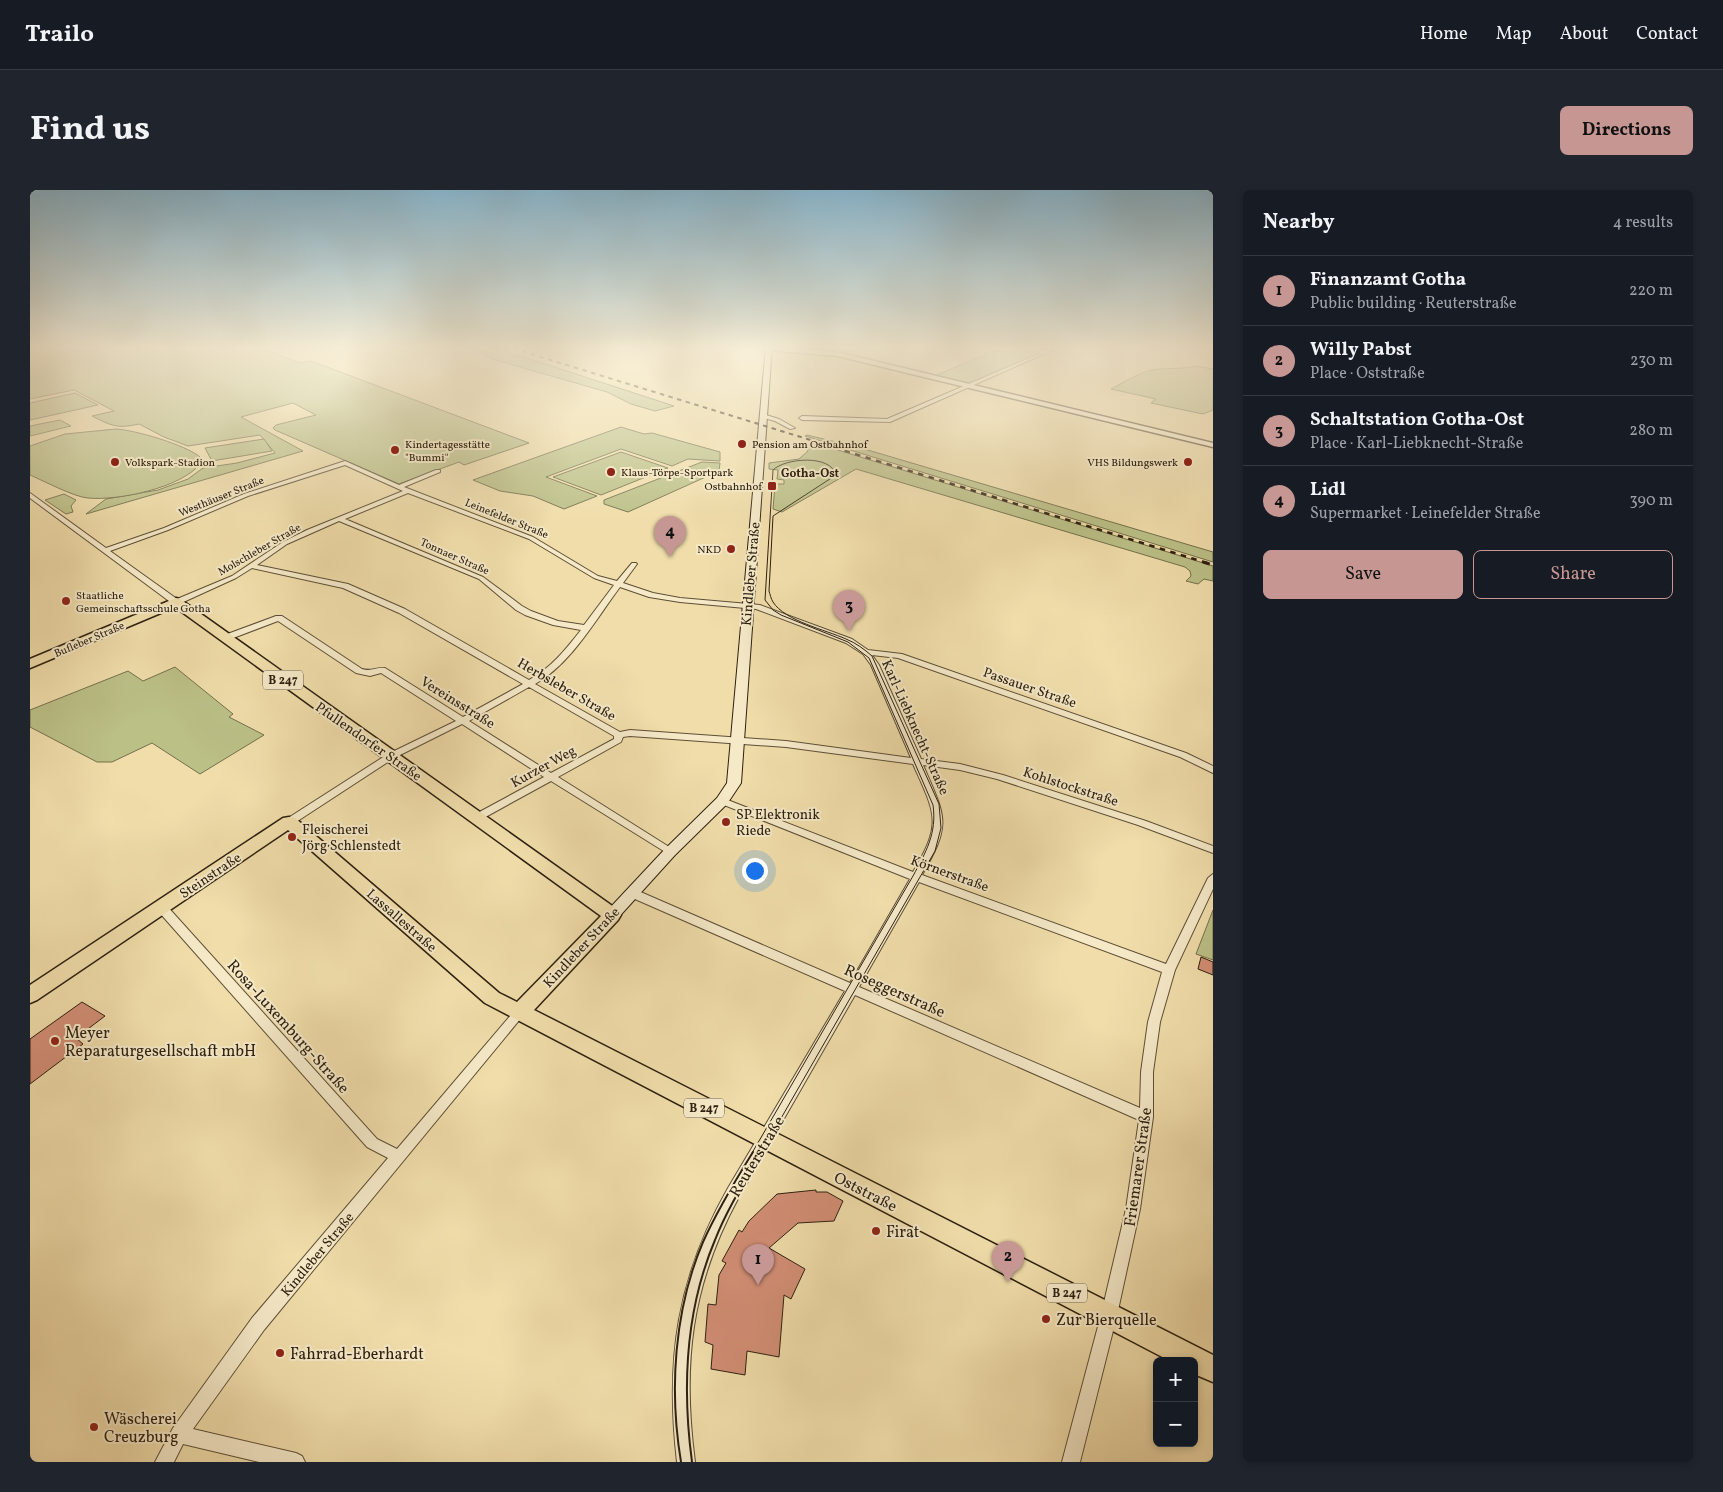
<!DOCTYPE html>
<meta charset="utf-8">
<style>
body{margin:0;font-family:Vollkorn,serif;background:#20242c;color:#f1f3f6}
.controls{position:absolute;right:15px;bottom:15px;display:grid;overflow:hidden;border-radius:8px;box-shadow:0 2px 8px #0003}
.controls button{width:45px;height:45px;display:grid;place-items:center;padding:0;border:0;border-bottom:1px solid #363941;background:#171b24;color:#f1f3f6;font:25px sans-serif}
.you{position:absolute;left:724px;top:680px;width:18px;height:18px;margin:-12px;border:4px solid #fff;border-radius:50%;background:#1a73e8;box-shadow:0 0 0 8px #1a73e833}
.badge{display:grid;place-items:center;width:32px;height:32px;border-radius:50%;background:#c59692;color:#111;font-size:16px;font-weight:700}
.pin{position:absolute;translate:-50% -41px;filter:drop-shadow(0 1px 2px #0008)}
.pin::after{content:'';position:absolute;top:26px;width:18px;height:15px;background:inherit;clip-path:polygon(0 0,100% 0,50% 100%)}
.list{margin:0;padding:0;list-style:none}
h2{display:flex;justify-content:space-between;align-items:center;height:65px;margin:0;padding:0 20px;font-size:21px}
h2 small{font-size:16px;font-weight:400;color:#9ea1a6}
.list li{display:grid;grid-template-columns:32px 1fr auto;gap:15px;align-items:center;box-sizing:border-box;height:70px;padding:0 20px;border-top:1px solid #363941}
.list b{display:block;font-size:19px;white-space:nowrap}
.list p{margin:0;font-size:16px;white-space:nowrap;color:#9ea1a6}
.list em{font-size:16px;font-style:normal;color:#9ea1a6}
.actions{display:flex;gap:10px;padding:15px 20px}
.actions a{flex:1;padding:11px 0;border:1px solid #c59692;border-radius:8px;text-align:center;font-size:18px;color:#c59692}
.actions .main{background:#c59692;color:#111}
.map{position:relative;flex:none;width:1183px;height:1272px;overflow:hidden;border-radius:8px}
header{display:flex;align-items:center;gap:30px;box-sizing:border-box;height:70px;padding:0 25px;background:#171b24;border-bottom:1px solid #363941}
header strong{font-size:24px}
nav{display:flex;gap:28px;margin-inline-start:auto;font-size:18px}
.intro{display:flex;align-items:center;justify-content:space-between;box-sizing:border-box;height:120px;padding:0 30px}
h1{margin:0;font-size:35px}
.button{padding:12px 22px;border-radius:8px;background:#c59692;color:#111;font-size:18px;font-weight:700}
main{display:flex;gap:30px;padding:0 30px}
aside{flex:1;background:#171b24;border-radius:8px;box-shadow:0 2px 8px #0003}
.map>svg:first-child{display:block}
.green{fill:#bbc087;stroke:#74704b}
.building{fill:#d28e75;stroke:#2d200f}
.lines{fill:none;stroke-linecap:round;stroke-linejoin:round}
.minor-casing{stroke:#5e4f36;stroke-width:2}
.tertiary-casing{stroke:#5e4f36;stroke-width:3}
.secondary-casing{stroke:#2d200f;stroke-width:2}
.primary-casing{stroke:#2d200f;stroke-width:3}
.minor{fill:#f5e9c8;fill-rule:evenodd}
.tertiary{fill:#f5e9c8;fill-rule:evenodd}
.secondary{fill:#f5e9c8;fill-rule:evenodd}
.primary{fill:#f0ddaa;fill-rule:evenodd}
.tram-far1{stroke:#2d200f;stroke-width:1}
.tram{stroke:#2d200f;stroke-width:2}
.rail-far2{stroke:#2d200f;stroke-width:2;stroke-dasharray:4.5 4.5;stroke-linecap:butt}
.rail-far1{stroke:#2d200f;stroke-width:2.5;stroke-dasharray:5.5 5.5;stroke-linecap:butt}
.rail{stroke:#2d200f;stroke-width:3;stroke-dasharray:7 7;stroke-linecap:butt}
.poi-dot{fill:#8f2418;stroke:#f5e9c8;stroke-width:2}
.labels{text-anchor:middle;stroke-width:4;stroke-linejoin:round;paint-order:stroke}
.far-poi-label{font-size:11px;fill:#2d200f;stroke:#f5e9c8;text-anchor:start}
.far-street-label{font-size:11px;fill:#2d200f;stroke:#f5e9c8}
.far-neighbourhood-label{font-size:12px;font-weight:bold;fill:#2d200f;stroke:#f5e9c8}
.shield{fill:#f5e9c8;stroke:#695c46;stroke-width:1}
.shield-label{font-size:12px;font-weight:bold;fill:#2d200f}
.street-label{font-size:14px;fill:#2d200f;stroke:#f5e9c8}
.poi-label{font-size:14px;fill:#2d200f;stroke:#f5e9c8;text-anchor:start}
.near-street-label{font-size:16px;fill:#2d200f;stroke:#f5e9c8}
.near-poi-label{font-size:16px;fill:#2d200f;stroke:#f5e9c8;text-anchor:start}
</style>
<header>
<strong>Trailo</strong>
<nav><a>Home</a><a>Map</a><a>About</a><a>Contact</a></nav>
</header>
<div class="intro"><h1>Find us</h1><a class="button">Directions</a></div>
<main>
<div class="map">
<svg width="1183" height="1272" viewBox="0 0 1183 1272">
<rect width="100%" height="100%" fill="#f0ddaa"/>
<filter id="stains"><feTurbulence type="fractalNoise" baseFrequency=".004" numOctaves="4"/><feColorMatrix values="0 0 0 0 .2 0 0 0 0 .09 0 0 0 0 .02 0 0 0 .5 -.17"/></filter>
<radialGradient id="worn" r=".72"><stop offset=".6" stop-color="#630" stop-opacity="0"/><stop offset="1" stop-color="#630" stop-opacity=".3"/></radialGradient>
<g class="green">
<path d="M0,156H226L270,173L281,171L499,253L434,275L429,272L369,294L245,240L243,238L246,235L286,225L263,213L211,227L273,261L56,324L76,309L128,300L158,289L173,278L207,273L245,263L230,245L158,256L134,247L109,234C87,239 82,236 62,226L84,221L44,200L0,209Z"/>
<polygon points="439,156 460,156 644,216 625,221 601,214 577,202 462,169"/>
<polygon points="976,156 1011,163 938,194 904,186"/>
<path d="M1166,176L1183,179V220L1173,224L1121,213L1126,209L1081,199C1093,193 1105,185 1118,181C1134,177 1150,180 1166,176Z"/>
<polygon points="45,203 68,215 0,230 0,213"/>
<polygon points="30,230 41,236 0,246 0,236"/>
<polygon points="591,237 614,244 622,243 690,262 690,271 658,269 642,276 591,259 516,287 567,306 534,319 503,306 470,301 443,290"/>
<path d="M86,239C105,240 156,255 170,267V274C151,298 87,311 58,308C44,307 14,291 0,285V256L35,244Z"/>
<polygon points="777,245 831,258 1183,362 1183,372 775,246"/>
<polygon points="234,249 242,261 182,271 175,258"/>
<polygon points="782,252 1183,376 1183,391 1174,389 1168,394 1156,391 1161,386 1160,381 1155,377 826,279 752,322 743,319 745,294 754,294 754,290 747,289 748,280 739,279 739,273 769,269 777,262"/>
<polygon points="591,262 638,278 571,305 523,287"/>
<polygon points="672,272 690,273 689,281 598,322 574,314 574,310"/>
<polygon points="34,304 46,310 41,316 43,322 36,324 15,310"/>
<polygon points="145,477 203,524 199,527 234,545 170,584 122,553 82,572 67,572 0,537 0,520 98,481 113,491"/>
<polygon points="1183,720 1183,770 1166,764"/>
</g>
<g class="building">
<polygon points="1171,767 1183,772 1183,785 1168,779"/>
<polygon points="52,812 75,826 46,848 53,854 0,894 0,849"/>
<polygon points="786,1000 786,1002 797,1002 813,1011 804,1031 768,1033 739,1058 775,1079 761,1109 754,1105 749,1167 717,1161 715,1185 681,1179 683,1155 675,1152 678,1114 686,1115 689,1085 696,1073 692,1071 709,1040 712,1042 719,1031 747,1004"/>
</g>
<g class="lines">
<g class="minor-casing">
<g id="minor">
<polygon points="818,156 826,156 805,164 801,163"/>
<path d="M984,156C994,156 1009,162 1016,160C1022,159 1026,156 1032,156L860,232L772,230L769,228L772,226L857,229L1011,163Z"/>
<polygon points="736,225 749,229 765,238 760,239 745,231 734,228"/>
<path d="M315,271L369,295L406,280H410V282L374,297L503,347L568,386L587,391L602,373H606L607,374L593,393L623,403L650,408L730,415L822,449L838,460L872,464L1156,563L1183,576V583L1150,567L868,468L842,465L849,475L891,569L930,574L973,585L1116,631L1183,656V663L1108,635L967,589L930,580L893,575C916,628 922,633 892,685L1136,774L1178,688L1183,684V699L1145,780L1130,832L1123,882V927L1110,1019L1087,1125L1050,1272H1032L1071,1125L1096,1019L1109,930L825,805L709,1007C661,1095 652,1174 665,1272H647C635,1169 647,1088 698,998L815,801L598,706L597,703L598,700H606L820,793L880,689L689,613L687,611L689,609H695L883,682C913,632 905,624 883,574L756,557L600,546L593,547L591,552L528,587L644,660L645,662L644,664L640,665L521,591L450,630H442L441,628L442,626L514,587L432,534L364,568L263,634H255L254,632L255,630L358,564L426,531L351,483L340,486L326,483L248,431L198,450H192V446L246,426H252L332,479C342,482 346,477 355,478L433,527L493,494L369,423L313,398L222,378L206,388L149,414H143L0,308V303L76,358L134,338L214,304ZM315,275L373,301L277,340L253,352L202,386L147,409L80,361L138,340L218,306ZM378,303L499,349L564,388L584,395L554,435L528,431L501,421L492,416L453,387L315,329ZM309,331L449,389L486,420L495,425L523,435L551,440C536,459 521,478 499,490L375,419L318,394L227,375L257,354ZM590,397L619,407L650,412L726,419L816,453L833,464L841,475L881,568L756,551L600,540L590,542L505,494C541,474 566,429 590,397ZM499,497L584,546V549L521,583L439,531ZM889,692L1132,782L1118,832L1111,882L1110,918L829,797Z"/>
<polygon points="132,714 136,715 347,949 367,959 486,819 490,817 494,819 496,822 234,1140 163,1239 266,1263 272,1266 275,1272 229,1272 153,1254 144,1272 125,1272 143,1238 222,1128 358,968 337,957 128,721 127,718 128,715"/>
</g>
</g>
<g class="tertiary-casing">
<polygon id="tertiary" points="739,157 807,162 1183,253 1183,257 807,166 737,160"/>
</g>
<g class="secondary-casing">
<polygon id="secondary" points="736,156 742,156 711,593 697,614 645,665 587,729 582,730 577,729 574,725 577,721 635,659 687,608 697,593"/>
</g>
<g class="primary-casing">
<polygon id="primary" points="146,408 150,409 588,720 591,725 588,730 504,820 1183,1165 1183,1192 1164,1184 1164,1171 1140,1171 455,813 258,640 7,810 0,813 0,795 253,628 259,627 265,628 469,803 487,812 571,726 145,417 0,478 0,469"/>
</g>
<use href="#minor" class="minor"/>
<use href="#tertiary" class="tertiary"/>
<use href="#secondary" class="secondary"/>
<use href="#primary" class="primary"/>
<path class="tram-far1" d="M722,963L883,686C896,662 907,643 903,615L839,468L818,452L751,425L743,420L735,410L743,280C755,268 801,264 806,285L743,326L739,401C740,404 741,409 743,412C755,431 796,440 816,449C826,453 834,459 842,466L909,614L911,638L905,661L731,963"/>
<g class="tram">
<path d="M651,1272C639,1200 644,1120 673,1052C687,1021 705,991 723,962"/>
<path d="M662,1272C652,1197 655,1121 685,1050C697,1019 715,991 732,962"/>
</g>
<polyline class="rail-far2" points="475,156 787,252"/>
<polyline class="rail-far1" points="783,251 1177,373"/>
<polyline class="rail" points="1173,372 1183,375"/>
</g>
<linearGradient id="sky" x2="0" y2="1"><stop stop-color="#89b7cf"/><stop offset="0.47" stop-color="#f8f0d9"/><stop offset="1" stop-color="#f8f0d9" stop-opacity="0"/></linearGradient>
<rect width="1183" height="335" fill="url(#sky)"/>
<g class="poi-dot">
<circle cx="712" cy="254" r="5"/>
<circle cx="365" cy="260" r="5"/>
<circle cx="85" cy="272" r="5"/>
<circle cx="1158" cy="272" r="5"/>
<circle cx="581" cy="282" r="5"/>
<rect x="737" y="291" width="10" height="10" rx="2.5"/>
<circle cx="701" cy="359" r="5"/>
<circle cx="36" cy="411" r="5"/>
<circle cx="696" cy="632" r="5"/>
<circle cx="262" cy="647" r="5"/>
<circle cx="25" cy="851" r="5"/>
<circle cx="846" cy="1041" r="5"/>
<circle cx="1016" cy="1129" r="5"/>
<circle cx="250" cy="1163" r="5"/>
<circle cx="64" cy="1237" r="5"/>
</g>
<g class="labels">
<g class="far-poi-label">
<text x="375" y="258">Kindertagesstätte<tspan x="375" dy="13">"Bummi"</tspan></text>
<text x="722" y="258">Pension am Ostbahnhof</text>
<text x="95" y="276">Volkspark-Stadion</text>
<text x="1148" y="276" text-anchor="end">VHS Bildungswerk</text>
<text x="591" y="286">Klaus-Törpe-Sportpark</text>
<text x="732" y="300" text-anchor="end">Ostbahnhof</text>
<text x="691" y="363" text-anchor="end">NKD</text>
<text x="46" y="409">Staatliche<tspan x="46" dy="13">Gemeinschaftsschule Gotha</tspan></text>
</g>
<g class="far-street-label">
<text transform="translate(191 306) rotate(-22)" y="4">Westhäuser Straße</text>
<text transform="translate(477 328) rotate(22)" y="4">Leinefelder Straße</text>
<text transform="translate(229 359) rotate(-30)" y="4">Molschleber Straße</text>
<text transform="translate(425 366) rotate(24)" y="4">Tonnaer Straße</text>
<text transform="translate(59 449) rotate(-23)" y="4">Bufleber Straße</text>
</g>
<g class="far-neighbourhood-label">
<text x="780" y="287">Gotha-Ost</text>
</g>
<g class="shield">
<rect x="233" y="480.5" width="40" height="19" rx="4"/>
<rect x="654" y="908.5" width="40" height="19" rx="4"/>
<rect x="1017" y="1093.5" width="40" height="19" rx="4"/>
</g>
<g class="shield-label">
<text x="253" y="494">B 247</text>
<text x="674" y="922">B 247</text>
<text x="1037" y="1107">B 247</text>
</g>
<g class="street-label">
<text transform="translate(720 384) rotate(-85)" y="5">Kindleber Straße</text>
<text transform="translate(1000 497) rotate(19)" y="5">Passauer Straße</text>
<text transform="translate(537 499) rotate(30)" y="5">Herbsleber Straße</text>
<text transform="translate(428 512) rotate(32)" y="5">Vereinsstraße</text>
<text transform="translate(886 537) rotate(66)" y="5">Karl-Liebknecht-Straße</text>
<text transform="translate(339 551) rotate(35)" y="5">Pfullendorfer Straße</text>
<text transform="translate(513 576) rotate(-29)" y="5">Kurzer Weg</text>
<text transform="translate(1041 596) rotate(18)" y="5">Kohlstockstraße</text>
<text transform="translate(920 683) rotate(20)" y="5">Körnerstraße</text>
<text transform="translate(180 685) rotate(-34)" y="5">Steinstraße</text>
<text transform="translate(372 730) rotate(41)" y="5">Lassallestraße</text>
<text transform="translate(551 757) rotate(-47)" y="5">Kindleber Straße</text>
<text transform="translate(287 1064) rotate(-50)" y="5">Kindleber Straße</text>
</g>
<g class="poi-label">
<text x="706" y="629">SP Elektronik<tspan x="706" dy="16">Riede</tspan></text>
<text x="272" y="644">Fleischerei<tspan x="272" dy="16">Jörg Schlenstedt</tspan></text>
</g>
<g class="near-street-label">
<text transform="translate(865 800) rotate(24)" y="6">Roseggerstraße</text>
<text transform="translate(259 836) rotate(48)" y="6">Rosa-Luxemburg-Straße</text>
<text transform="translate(726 966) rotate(-59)" y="6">Reuterstraße</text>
<text transform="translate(1107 977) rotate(-82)" y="6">Friemarer Straße</text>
<text transform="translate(836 1001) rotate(27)" y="6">Oststraße</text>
</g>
<g class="near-poi-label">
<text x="35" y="848">Meyer<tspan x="35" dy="18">Reparaturgesellschaft mbH</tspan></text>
<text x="856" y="1047">Firat</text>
<text x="1026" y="1135">Zur Bierquelle</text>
<text x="260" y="1169">Fahrrad-Eberhardt</text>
<text x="74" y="1234">Wäscherei<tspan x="74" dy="18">Creuzburg</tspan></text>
</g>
</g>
<rect width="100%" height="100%" filter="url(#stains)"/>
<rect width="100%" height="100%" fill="url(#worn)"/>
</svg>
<div class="controls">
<button>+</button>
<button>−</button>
</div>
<div class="you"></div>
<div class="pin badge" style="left:728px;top:1095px">1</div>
<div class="pin badge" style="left:978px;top:1092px">2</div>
<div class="pin badge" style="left:819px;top:441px">3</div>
<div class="pin badge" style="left:640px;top:367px">4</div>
</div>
<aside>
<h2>Nearby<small>4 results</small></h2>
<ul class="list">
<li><span class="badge">1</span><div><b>Finanzamt Gotha</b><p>Public building · Reuterstraße</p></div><em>220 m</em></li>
<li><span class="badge">2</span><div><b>Willy Pabst</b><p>Place · Oststraße</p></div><em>230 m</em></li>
<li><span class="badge">3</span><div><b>Schaltstation Gotha-Ost</b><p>Place · Karl-Liebknecht-Straße</p></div><em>280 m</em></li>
<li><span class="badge">4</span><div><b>Lidl</b><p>Supermarket · Leinefelder Straße</p></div><em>390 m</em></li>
</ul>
<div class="actions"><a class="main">Save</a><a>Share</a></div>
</aside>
</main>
